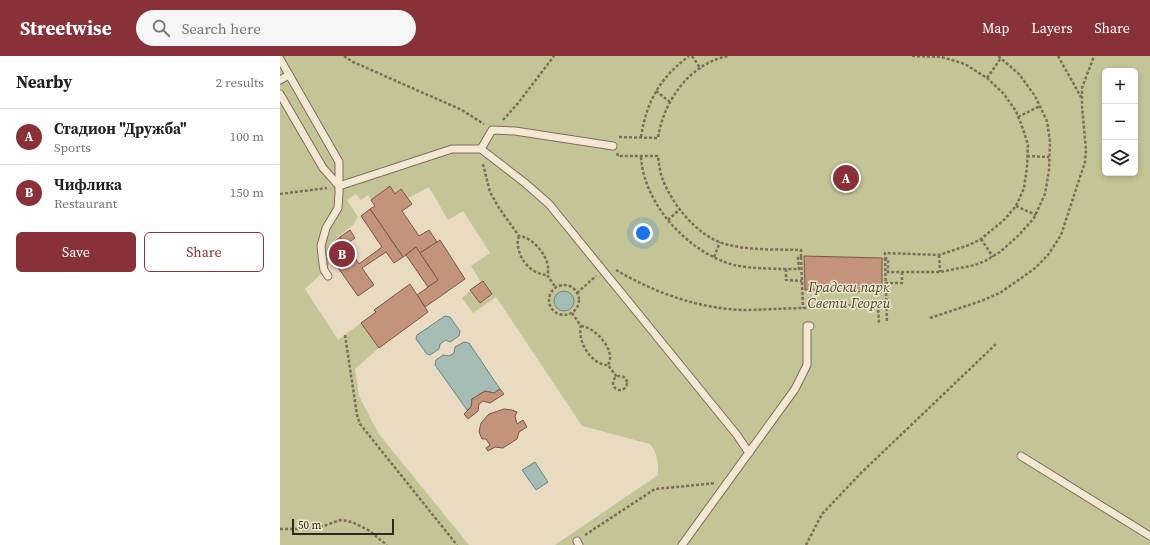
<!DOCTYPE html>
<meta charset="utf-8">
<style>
body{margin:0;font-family:"Source Serif 4",serif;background:#f6f6f6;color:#202124}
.controls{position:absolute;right:12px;top:12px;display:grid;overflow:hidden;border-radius:6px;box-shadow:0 2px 6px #0003}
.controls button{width:36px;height:36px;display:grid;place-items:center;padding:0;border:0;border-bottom:1px solid #e0e0e0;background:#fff;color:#202124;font:20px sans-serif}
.scale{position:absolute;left:12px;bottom:10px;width:102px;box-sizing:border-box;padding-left:4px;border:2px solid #32261e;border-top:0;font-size:11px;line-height:14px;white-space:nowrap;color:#32261e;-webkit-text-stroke:3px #f1e5d1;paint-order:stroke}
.you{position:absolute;left:363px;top:177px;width:14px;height:14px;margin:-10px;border:3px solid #fff;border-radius:50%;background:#1a73e8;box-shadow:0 0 0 6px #1a73e833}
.badge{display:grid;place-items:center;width:26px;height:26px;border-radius:50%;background:#893139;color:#fff;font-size:13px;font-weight:700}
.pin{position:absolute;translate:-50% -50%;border:2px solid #fff;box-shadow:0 1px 4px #0006}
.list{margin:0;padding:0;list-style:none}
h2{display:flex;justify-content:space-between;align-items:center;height:52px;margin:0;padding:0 16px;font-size:17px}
h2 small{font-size:13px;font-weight:400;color:#757577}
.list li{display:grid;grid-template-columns:26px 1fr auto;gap:12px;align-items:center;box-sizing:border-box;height:56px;padding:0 16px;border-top:1px solid #e0e0e0}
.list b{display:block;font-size:15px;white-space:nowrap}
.list p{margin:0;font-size:13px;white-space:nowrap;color:#757577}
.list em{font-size:13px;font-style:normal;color:#757577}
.actions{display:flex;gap:8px;padding:12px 16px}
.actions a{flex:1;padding:9px 0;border:1px solid #893139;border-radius:6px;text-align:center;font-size:14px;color:#893139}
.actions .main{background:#893139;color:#fff}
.icon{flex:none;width:22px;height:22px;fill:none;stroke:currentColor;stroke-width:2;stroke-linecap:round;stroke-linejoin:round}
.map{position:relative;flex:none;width:870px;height:489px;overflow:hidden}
header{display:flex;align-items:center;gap:24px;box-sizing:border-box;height:56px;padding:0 20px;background:#893139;color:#fff}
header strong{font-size:19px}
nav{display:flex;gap:22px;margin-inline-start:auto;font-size:14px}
.search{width:280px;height:36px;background:#f6f6f6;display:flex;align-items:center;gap:10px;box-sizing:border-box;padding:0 14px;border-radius:22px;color:#757577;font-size:15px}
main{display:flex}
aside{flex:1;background:#fff}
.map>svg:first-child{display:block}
.green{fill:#c3c597;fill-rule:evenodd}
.water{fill:#a4bcb3;stroke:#6c887f}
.building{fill:#c3947b;stroke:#7d5643}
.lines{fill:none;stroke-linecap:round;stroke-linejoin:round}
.lane-casing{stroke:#806c5b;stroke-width:9}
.path{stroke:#806c5b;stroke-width:2.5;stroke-dasharray:3 2;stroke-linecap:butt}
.lane{stroke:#f4e8d4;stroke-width:7}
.labels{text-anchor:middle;stroke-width:3;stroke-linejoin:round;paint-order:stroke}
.park-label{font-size:14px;font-style:italic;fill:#454c26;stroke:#f1e5d1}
</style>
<header>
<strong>Streetwise</strong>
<div class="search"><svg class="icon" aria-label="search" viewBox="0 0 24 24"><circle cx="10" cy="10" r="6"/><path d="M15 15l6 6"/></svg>Search here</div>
<nav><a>Map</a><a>Layers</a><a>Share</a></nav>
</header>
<main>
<aside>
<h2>Nearby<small>2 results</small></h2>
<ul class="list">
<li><span class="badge">A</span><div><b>Стадион &quot;Дружба&quot;</b><p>Sports</p></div><em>100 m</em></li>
<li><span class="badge">B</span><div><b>Чифлика</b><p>Restaurant</p></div><em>150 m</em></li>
</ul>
<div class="actions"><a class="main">Save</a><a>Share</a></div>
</aside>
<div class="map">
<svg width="870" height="489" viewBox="0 0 870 489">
<rect width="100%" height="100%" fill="#e9dac2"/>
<path class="green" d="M0,0H870V489H275L378,419C378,407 378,397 370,388L302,370L216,241L193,257L182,242L201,226L191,210L210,197L183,155L168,164L149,131L128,142L121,134L115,138L110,131L91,144L88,139L81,144L76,138L67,144L78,161L73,169L50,187L48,195L49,210L25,233L58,284L81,267L99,292L75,313L79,340L98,377L189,489H0ZM825,15H855V117H825Z"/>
<g class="water">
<circle cx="284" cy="245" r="10"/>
<polygon points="165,260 170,261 180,275 179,280 170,286 166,284 160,288 159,293 150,299 147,298 136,283 137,279"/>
<polygon points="184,286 189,287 220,333 214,337 205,335 192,343 191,351 187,354 155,309 156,304 163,299 169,300 174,297 175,291"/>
<polygon points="255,406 268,426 256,434 242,414"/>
</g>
<g class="building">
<polygon points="110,130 115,138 121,133 132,148 122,155 139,180 149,174 157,186 140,197 136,191 123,201 90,153 95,150 91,144"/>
<polygon points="90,153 123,201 114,207 106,196 82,212 94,229 78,240 52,203 51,194 53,187 60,181 79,208 102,191 81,160"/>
<polygon points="70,174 75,182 65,189 60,181"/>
<polygon points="160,184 185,223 145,251 137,239 158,224 140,197"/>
<polygon points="136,191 158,224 148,231 126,199"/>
<polygon points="524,200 602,202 602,236 525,234"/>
<polygon points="203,225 212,238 200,247 190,234"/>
<polygon points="130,228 148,256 99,292 81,267 96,256 94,254"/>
<polygon points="220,333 224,338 210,347 203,345 199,348 198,355 188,363 184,358 191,351 192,343 205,335 214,337"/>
<polygon points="224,353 232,354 237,356 235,360 237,368 243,364 247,371 239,376 237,383 223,392 215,391 208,395 206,392 210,389 206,383 202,383 199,376 201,367 209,358"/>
</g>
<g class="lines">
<g class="lane-casing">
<g id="lane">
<polyline points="0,3 59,106 59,138 58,152 46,172 41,190 43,208 44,214 48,220"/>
<polyline points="0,24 9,19"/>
<polyline points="0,38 43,112 59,130"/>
<polyline points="201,93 212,74 235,75 333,90"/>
<polyline points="59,130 172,93 201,93 245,127 269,148 457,379 469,397"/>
<polyline points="741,400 870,480"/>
<polyline points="297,485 299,489"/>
<polyline points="402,489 515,333 527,309 527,270 530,270"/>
</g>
</g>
<g class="path">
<polyline points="64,0 73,6 182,54 204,68"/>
<polyline points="412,0 421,13"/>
<polyline points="632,0 662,1 685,8 707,22 723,37 736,55 743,73 748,89 747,111 744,132 736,150 724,164 701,183 689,189 659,199 605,197 605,202 608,203 608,216 660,216 695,209 705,205 720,196 739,179 754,162 765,138 769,114 770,86 767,65 755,40 739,18 718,0"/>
<polyline points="778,0 801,41"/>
<polyline points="707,22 721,2"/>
<polyline points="376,35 390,46"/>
<polyline points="738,61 760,50"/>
<polyline points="223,64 239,46 274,0"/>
<path d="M339,81L378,82C383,46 410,7 448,0"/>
<path d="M361,81C367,44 380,22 409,0"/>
<path d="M337,97L338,100H378C379,108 380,117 383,124C392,148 417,179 442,187C467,195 495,193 521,194V201L518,202L519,213C500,213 473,213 454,209C409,197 364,149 361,101"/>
<polyline points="747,100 769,101"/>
<path d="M203,108L210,136L219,152L239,180C254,181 273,205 267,219L276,232"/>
<polyline points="0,138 47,132"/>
<polyline points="736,150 756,159"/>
<polyline points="388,164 400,153"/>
<path d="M239,180C233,197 250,219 267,219"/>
<polyline points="701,183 713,201"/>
<polyline points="659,199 660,216"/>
<polyline points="434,201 440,186"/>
<polyline points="521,201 523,252"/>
<polyline points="605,202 607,267"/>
<polyline points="506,213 506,224 522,225"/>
<path d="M336,214C373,236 417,252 461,254C483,254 505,252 528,252L530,250L598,249L599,268"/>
<polyline points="605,227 622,227 622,216"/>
<circle cx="284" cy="244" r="15"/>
<polyline points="297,237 316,220"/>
<path d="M292,257L301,270C297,285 311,309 328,309L337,321"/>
<polyline points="650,262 701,245 720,237 754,213 768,199 781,179 805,106 806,94 802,50 802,32 814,0"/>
<path d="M301,270C315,271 337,295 328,309"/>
<polyline points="65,279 77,359 80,368 177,489"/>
<circle cx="340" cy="327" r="7"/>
<polyline points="0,473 27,473 44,470 60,464 72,466 88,474 107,489"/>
<polyline points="305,479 375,433 436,427"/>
<polyline points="526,489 542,458 581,417 716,288"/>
</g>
<use href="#lane" class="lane"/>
</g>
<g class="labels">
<g class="park-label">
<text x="569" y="236">Градски парк<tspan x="569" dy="16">Свети Георги</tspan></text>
</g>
</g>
</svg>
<div class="controls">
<button>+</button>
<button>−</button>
<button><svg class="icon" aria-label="layers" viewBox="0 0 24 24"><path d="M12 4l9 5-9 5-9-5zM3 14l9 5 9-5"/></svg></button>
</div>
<div class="scale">50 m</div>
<div class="you"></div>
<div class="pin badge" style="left:566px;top:122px">A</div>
<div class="pin badge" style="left:62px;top:198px">B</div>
</div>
</main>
